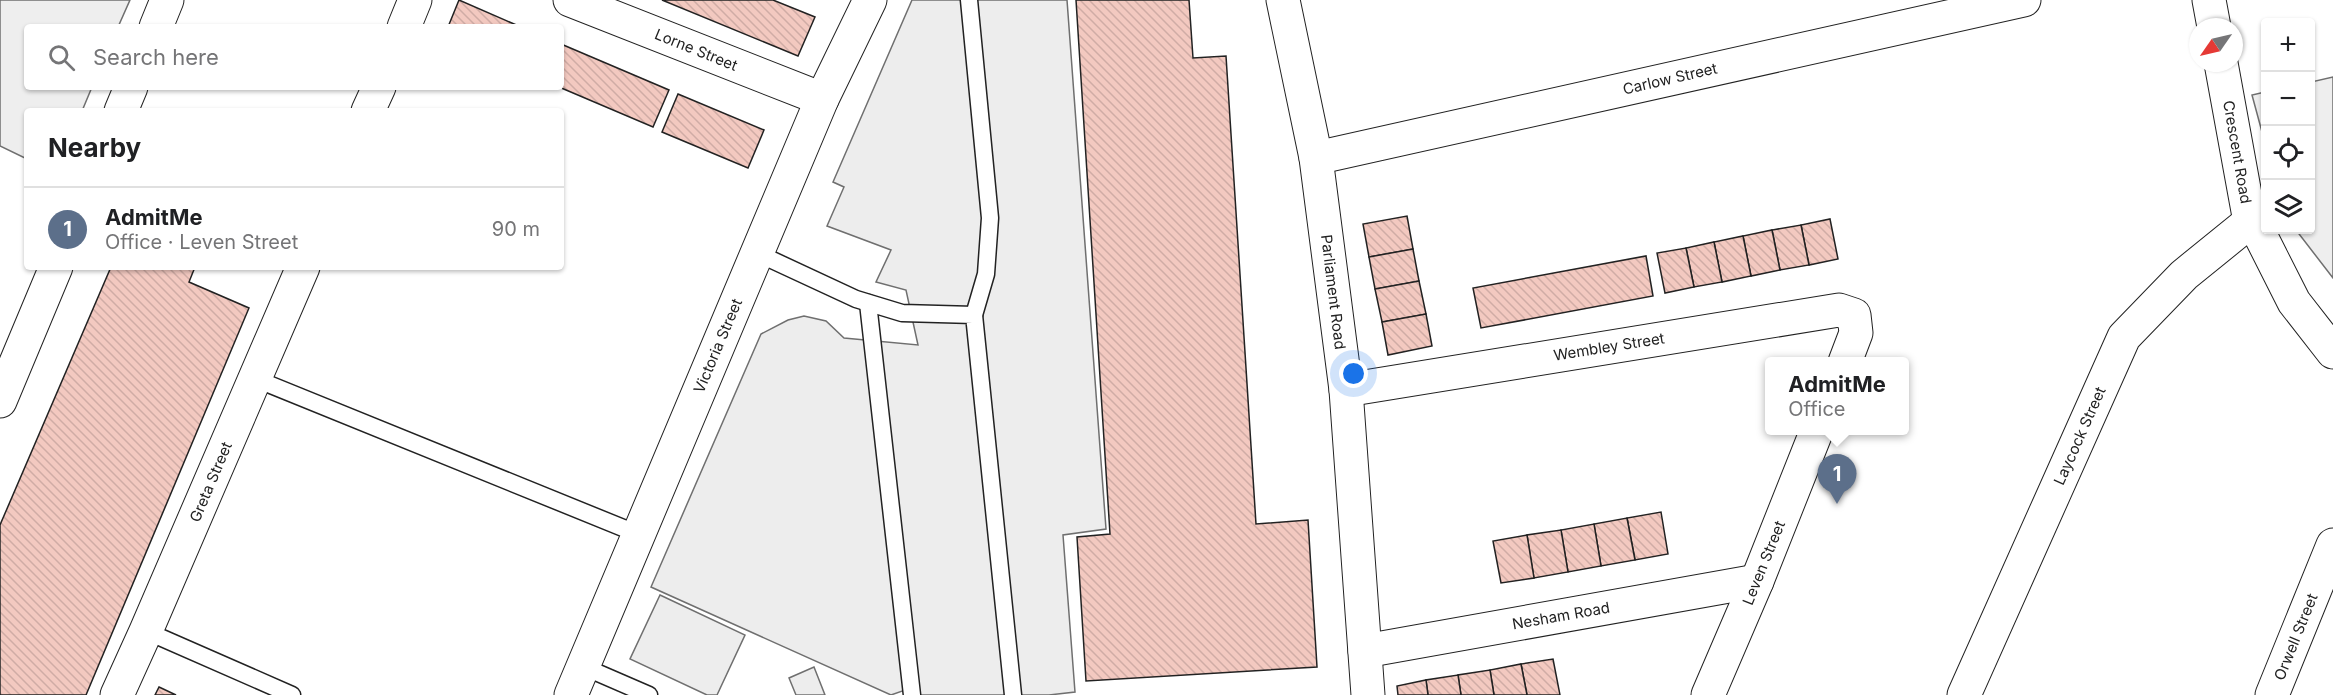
<!DOCTYPE html>
<meta charset="utf-8">
<style>
body{margin:0;font-family:Inter,sans-serif;background:#f2f2f2;color:#202124}
.controls{position:absolute;right:18px;top:18px;display:grid;overflow:hidden;border-radius:6px;box-shadow:0 2px 4px #0004}
.controls button{width:54px;height:54px;display:grid;place-items:center;padding:0;border:0;border-bottom:2px solid #e0e0e0;background:#fff;color:#202124;font:30px sans-serif}
.compass{position:absolute;left:2189px;top:18px;width:54px;height:54px;border-radius:50%;background:#fff;box-shadow:0 2px 4px #0004;rotate:236deg}
.you{position:absolute;left:1354px;top:374px;width:21px;height:21px;margin:-15px;border:4px solid #fff;border-radius:50%;background:#1a73e8;box-shadow:0 0 0 9px #1a73e833}
.badge{display:grid;place-items:center;width:39px;height:39px;border-radius:50%;background:#c62828;color:#fff;font-size:20px;font-weight:700}
.pin{position:absolute;translate:-50% -50px;filter:drop-shadow(0 2px 3px #0008)}
.pin::after{content:'';position:absolute;top:32px;width:21px;height:18px;background:inherit;clip-path:polygon(0 0,100% 0,50% 100%)}
.popup{position:absolute;left:1765px;top:357px;width:144px;height:78px;box-sizing:border-box;display:grid;place-content:center;border-radius:6px;background:#fff;filter:drop-shadow(0 2px 4px #0005);font-size:20px;white-space:nowrap;color:#757577}
.popup b{font-size:22px;color:#202124}
.popup::after{content:'';position:absolute;left:50%;top:100%;margin-left:-12px;border:12px solid transparent;border-top-color:#fff}
.list{margin:0;padding:0;list-style:none}
h2{display:flex;justify-content:space-between;align-items:center;height:78px;margin:0;padding:0 24px;font-size:26px}
h2 small{font-size:20px;font-weight:400;color:#757577}
.list li{display:grid;grid-template-columns:39px 1fr auto;gap:18px;align-items:center;box-sizing:border-box;height:84px;padding:0 24px;border-top:2px solid #e0e0e0}
.list b{display:block;font-size:22px;white-space:nowrap}
.list p{margin:0;font-size:20px;white-space:nowrap;color:#757577}
.list em{font-size:20px;font-style:normal;color:#757577}
.icon{flex:none;width:33px;height:33px;fill:none;stroke:currentColor;stroke-width:2;stroke-linecap:round;stroke-linejoin:round}
.map{position:relative;flex:none;width:2333px;height:695px;overflow:hidden}
.search{position:absolute;background:#fff;box-shadow:0 2px 4px #0004;left:24px;top:24px;width:540px;height:66px;display:flex;align-items:center;gap:15px;box-sizing:border-box;padding:0 21px;border-radius:6px;color:#757577;font-size:22px}
.panel{position:absolute;background:#fff;box-shadow:0 2px 4px #0004;left:24px;top:108px;width:540px;height:162px;border-radius:6px}
.map>svg:first-child{display:block}
.green{fill:#eee;stroke:#6f6f6f;stroke-width:1.5}
.parking{fill:#ededed;stroke:#6f6f6f;stroke-width:1.5}
.building{fill:url(#building-back-hatch);stroke:#222;stroke-width:1.5}
.lines{fill:none;stroke-linecap:round;stroke-linejoin:round}
.lane-casing{stroke:#222;stroke-width:19}
.street-casing{stroke:#222;stroke-width:35}
.lane{stroke:#fff;stroke-width:16}
.street{stroke:#fff;stroke-width:33}
.labels{text-anchor:middle;stroke-width:4.5;stroke-linejoin:round;paint-order:stroke}
.street-label{font-size:15px;fill:#222;stroke:#fff}
</style>
<div class="map">
<svg width="2333" height="695" viewBox="0 0 2333 695">
<defs>
<pattern id="building-back-hatch" width="6" height="6" patternUnits="userSpaceOnUse" patternTransform="scale(1.5)"><rect width="6" height="6" fill="#f3c9c0"/><path d="M-1 5l2 2M0 0l6 6M5-1l2 2" fill="none" stroke="#d0aca5"/></pattern>
</defs>
<rect width="100%" height="100%" fill="#fff"/>
<g class="green">
<polygon points="0,0 130,0 118,27 27,27 27,87 92,87 82,111 27,111 27,159 0,146"/>
<polygon points="2333,77 2333,278 2296,230 2310,230 2311,82"/>
<polygon points="2265,92 2266,92 2265,143 2252,95"/>
</g>
<g class="parking">
<polygon points="912,0 1067,0 1106,529 1063,535 1075,692 1049,695 910,695 905,690 891,695 651,587 761,334 788,320 804,316 826,321 844,338 918,345 906,290 876,282 891,250 827,226 844,187 833,182"/>
<polygon points="660,595 745,635 717,695 707,695 630,659"/>
<polygon points="814,667 825,695 796,695 789,678"/>
</g>
<g class="building">
<polygon points="459,0 521,27 448,27"/>
<polygon points="662,0 773,0 815,17 798,56"/>
<polygon points="1076,0 1189,0 1193,58 1226,56 1256,524 1308,520 1317,667 1086,681 1077,537 1110,534"/>
<polygon points="561,44 669,90 653,127 559,87 561,87"/>
<polygon points="678,94 764,130 748,168 662,132"/>
<polygon points="1407,216 1413,249 1369,257 1363,224"/>
<polygon points="1830,219 1838,259 1809,265 1801,225"/>
<polygon points="1801,225 1809,265 1780,270 1772,230"/>
<polygon points="1772,230 1780,270 1751,276 1743,236"/>
<polygon points="1743,236 1751,276 1722,282 1714,242"/>
<polygon points="1714,242 1722,282 1694,287 1686,248"/>
<polygon points="1686,248 1694,287 1665,293 1657,253"/>
<polygon points="1413,249 1419,281 1375,289 1369,257"/>
<polygon points="1646,256 1653,296 1481,328 1473,288"/>
<polygon points="111,267 195,267 189,282 249,308 86,695 0,695 0,525"/>
<polygon points="1419,281 1426,314 1382,322 1375,289"/>
<polygon points="1426,314 1432,346 1388,355 1382,322"/>
<polygon points="1661,512 1668,554 1635,560 1627,518"/>
<polygon points="1627,518 1635,560 1601,566 1594,524"/>
<polygon points="1594,524 1601,566 1568,572 1561,530"/>
<polygon points="1561,530 1568,572 1534,578 1527,535"/>
<polygon points="1527,535 1534,578 1501,583 1493,541"/>
<polygon points="1553,659 1560,695 1527,695 1521,664"/>
<polygon points="1521,664 1527,695 1494,695 1490,670"/>
<polygon points="1490,670 1494,695 1461,695 1458,675"/>
<polygon points="1458,675 1461,695 1428,695 1426,680"/>
<polygon points="1426,680 1428,695 1398,695 1397,686"/>
<polygon points="159,687 176,695 155,695"/>
</g>
<g class="lines">
<g class="lane-casing">
<g id="lane">
<polyline points="969,0 990,218 986,274 974,315"/>
<polyline points="757,253 856,299 902,313 974,315 1013,695"/>
<polyline points="868,303 912,695"/>
<polyline points="256,379 638,534"/>
<polyline points="146,631 292,695"/>
<polyline points="582,666 649,695"/>
</g>
</g>
<g class="street-casing">
<g id="street">
<polyline points="570,0 822,99"/>
<polyline points="1283,0 1316,158 1346,390 1368,695"/>
<polyline points="2209,0 2214,27"/>
<polyline points="156,27 167,0"/>
<polyline points="404,27 415,0"/>
<polyline points="2221,63 2248,211 2294,302 2333,352"/>
<polyline points="121,111 131,87"/>
<polyline points="368,111 379,87"/>
<polyline points="1316,158 2024,0"/>
<polyline points="1346,390 1839,310 1854,315 1856,333 1845,362"/>
<polyline points="0,401 56,267"/>
<polyline points="1365,651 1757,581"/>
<polyline points="117,695 146,631 303,267"/>
<polyline points="571,695 822,99 870,0"/>
<polyline points="1708,695 1757,581 1817,430"/>
<polyline points="1964,695 2124,337 2184,275 2253,219"/>
<polyline points="2272,695 2333,545"/>
</g>
</g>
<use href="#lane" class="lane"/>
<use href="#street" class="street"/>
</g>
<g class="labels">
<g class="street-label">
<text transform="translate(696 50) rotate(22)" y="5">Lorne Street</text>
<text transform="translate(1670 79) rotate(-13)" y="5">Carlow Street</text>
<text transform="translate(2237 152) rotate(80)" y="5">Crescent Road</text>
<text transform="translate(1333 292) rotate(83)" y="5">Parliament Road</text>
<text transform="translate(718 346) rotate(-67)" y="5">Victoria Street</text>
<text transform="translate(1609 347) rotate(-9)" y="5">Wembley Street</text>
<text transform="translate(2080 436) rotate(-66)" y="5">Laycock Street</text>
<text transform="translate(211 482) rotate(-67)" y="5">Greta Street</text>
<text transform="translate(1764 563) rotate(-68)" y="5">Leven Street</text>
<text transform="translate(1561 616) rotate(-10)" y="5">Nesham Road</text>
<text transform="translate(2296 637) rotate(-68)" y="5">Orwell Street</text>
</g>
</g>
</svg>
<div class="controls">
<button>+</button>
<button>−</button>
<button><svg class="icon" aria-label="locate" viewBox="0 0 24 24"><circle cx="12" cy="12" r="6"/><path d="M12 2v4M12 18v4M2 12h4M18 12h4"/></svg></button>
<button><svg class="icon" aria-label="layers" viewBox="0 0 24 24"><path d="M12 4l9 5-9 5-9-5zM3 14l9 5 9-5"/></svg></button>
</div>
<svg class="compass" viewBox="-18 -18 36 36"><path d="M0-13l5 13h-10z" fill="#e53935"/><path d="M0 13l5-13h-10z" fill="#757577"/></svg>
<div class="you"></div>
<div class="pin badge" style="left:1837px;top:504px;background:#5c6f8a">1</div>
<div class="popup"><b>AdmitMe</b>Office</div>
<div class="search"><svg class="icon" aria-label="search" viewBox="0 0 24 24"><circle cx="10" cy="10" r="6"/><path d="M15 15l6 6"/></svg>Search here</div>
<section class="panel">
<h2>Nearby<small></small></h2>
<ul class="list">
<li><span class="badge" style="background:#5c6f8a">1</span><div><b>AdmitMe</b><p>Office · Leven Street</p></div><em>90 m</em></li>
</ul>
</section>
</div>
